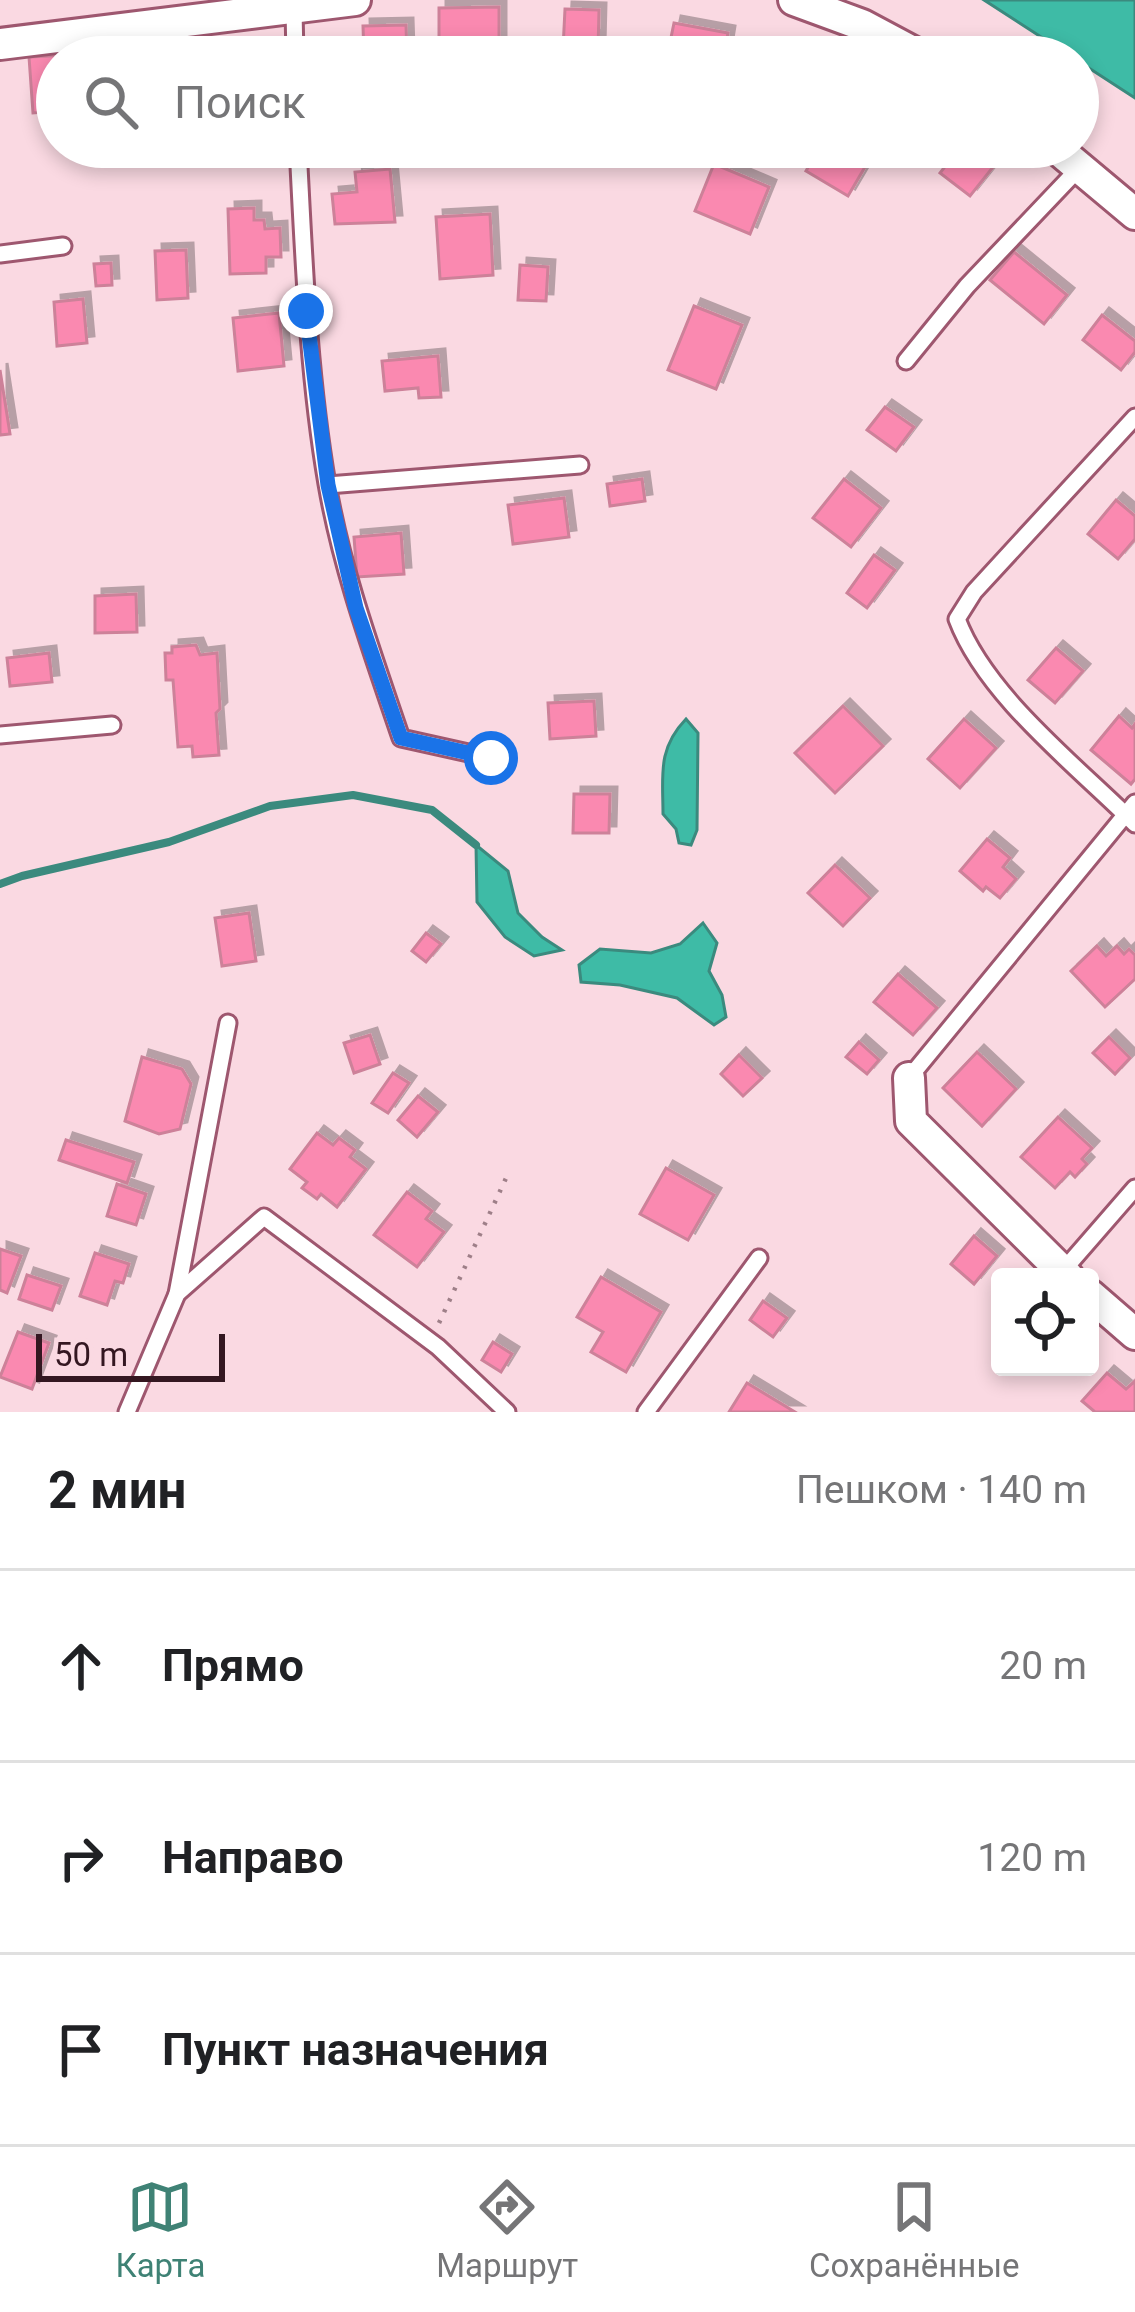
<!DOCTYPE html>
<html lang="ru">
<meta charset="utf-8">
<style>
body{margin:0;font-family:Roboto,sans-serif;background:#f2f2f2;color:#202124}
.controls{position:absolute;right:36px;bottom:36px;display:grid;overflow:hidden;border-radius:12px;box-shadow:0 6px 18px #0003}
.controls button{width:108px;height:108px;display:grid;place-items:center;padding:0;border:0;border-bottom:3px solid #e0e0e0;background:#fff;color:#202124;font:60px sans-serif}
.scale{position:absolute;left:36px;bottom:30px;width:189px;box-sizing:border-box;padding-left:12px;border:6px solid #341721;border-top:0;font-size:33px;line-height:42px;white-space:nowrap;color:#341721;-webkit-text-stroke:9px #fad9e2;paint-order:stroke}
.stop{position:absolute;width:36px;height:36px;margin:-27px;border:9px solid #1a73e8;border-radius:50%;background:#fff}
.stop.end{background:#1a73e8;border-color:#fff;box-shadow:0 3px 12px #0008}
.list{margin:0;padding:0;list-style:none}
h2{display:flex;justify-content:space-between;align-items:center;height:156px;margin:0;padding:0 48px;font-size:51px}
h2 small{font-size:39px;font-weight:400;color:#757577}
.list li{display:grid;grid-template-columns:78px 1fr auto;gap:36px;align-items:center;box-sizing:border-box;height:192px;padding:0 48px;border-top:3px solid #e0e0e0}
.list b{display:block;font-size:45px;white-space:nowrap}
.list em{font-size:39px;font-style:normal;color:#757577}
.icon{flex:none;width:66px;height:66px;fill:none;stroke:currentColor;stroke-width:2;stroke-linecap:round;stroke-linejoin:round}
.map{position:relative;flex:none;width:1135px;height:1412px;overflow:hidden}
.search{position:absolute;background:#fff;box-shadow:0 6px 18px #0003;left:36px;right:36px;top:36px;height:132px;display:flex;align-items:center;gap:30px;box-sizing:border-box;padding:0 42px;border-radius:66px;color:#757577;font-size:45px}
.sheet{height:732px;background:#fff}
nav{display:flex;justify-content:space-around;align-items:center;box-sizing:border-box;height:168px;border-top:3px solid #e0e0e0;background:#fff;font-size:33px;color:#757577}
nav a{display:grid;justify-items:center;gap:6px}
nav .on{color:#3f8275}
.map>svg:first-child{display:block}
.water{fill:#3ebba6;stroke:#3b8a7e;stroke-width:3}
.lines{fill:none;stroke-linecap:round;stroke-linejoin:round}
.stream{stroke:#3b8a7e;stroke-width:8}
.building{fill:#fa89b0;stroke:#cd8199;stroke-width:3;filter:url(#shadow)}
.service-casing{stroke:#9e576f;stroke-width:21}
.minor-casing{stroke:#9e576f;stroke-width:36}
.path{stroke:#9e7f88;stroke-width:4.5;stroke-dasharray:3 9;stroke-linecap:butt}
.service{stroke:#fff;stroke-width:15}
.minor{stroke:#fff;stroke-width:30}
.route{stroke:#1a73e8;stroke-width:15}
</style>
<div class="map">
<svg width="1135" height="1412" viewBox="0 0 1135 1412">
<defs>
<filter id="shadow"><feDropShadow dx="7" dy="-7" stdDeviation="0" flood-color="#0004"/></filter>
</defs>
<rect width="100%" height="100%" fill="#fad9e2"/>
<g class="water">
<polygon points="984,0 1135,0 1135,98 1078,61 1078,57 1072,57"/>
<path d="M686,719L698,733L697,830L691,845L679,843L676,829L663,814C663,776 657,749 686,719Z"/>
<polygon points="476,845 508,871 518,913 542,937 562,950 534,956 505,937 477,902"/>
<polygon points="703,923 717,943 709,971 722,995 726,1017 714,1025 677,998 620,985 581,982 579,965 600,949 651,953 680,944"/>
</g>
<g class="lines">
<polyline class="stream" points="0,884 22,876 169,842 270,806 353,795 432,810 476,845"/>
</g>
<g class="building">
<polygon points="499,7 499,45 439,46 439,8"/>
<polygon points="565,9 599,10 598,50 563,49"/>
<polygon points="674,23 728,33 724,57 667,57"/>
<polygon points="406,25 407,57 364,57 363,26"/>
<polygon points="67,55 67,57 57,57 57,111 33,113 29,57"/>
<polygon points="820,147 859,147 872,155 848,196 806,171"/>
<polygon points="960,147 999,147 1005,152 970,196 940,173"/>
<polygon points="714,164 769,187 750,234 695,211"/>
<polygon points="390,169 395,222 335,224 332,194 357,192 355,172"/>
<polygon points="254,208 254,220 264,220 265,229 280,228 281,257 266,257 266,273 230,274 228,209"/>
<polygon points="490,214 493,275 440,279 436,217"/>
<polygon points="186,250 188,298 157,300 155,251"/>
<polygon points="1014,252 1067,295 1044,324 990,280"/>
<polygon points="111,263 112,285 96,286 94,264"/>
<polygon points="520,265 548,267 546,301 518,300"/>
<polygon points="83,299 87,343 57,346 54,302"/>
<polygon points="694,306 742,325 716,389 668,370"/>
<polygon points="279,313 284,366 238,371 233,318"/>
<polygon points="1102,315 1135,341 1135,352 1121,370 1083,340"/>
<polygon points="438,356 441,397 419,398 418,388 385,391 382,361"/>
<polygon points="0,370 10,434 0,435"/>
<polygon points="885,407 914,427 896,451 867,430"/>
<polygon points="642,479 645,501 610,506 607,484"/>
<polygon points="844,479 881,508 851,547 813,518"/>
<polygon points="564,498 569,537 513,544 508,505"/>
<polygon points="1116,500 1135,516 1135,539 1118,559 1088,534"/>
<polygon points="401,533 404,574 357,577 354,537"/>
<polygon points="874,555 895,570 867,608 847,593"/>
<polygon points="136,594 137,632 95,633 95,596"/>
<polygon points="196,645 200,655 217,653 220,709 216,713 219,755 193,757 192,746 178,747 173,680 166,680 165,653 172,653 172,647"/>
<polygon points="1056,648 1083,671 1055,703 1028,680"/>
<polygon points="49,653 52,682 10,686 7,658"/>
<polygon points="594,701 596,736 550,739 548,703"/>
<polygon points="843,706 883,746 835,793 795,753"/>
<polygon points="1119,716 1132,728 1135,724 1135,779 1131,784 1091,750"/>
<polygon points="964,719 996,748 960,788 928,759"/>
<polygon points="574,794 610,794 609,833 573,833"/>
<polygon points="987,839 1010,858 1003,867 1016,879 1000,898 986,887 983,891 960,871"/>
<polygon points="835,865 870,898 843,926 808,893"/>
<polygon points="249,913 256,961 222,966 215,918"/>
<polygon points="426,933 441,944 426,962 412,951"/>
<polygon points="1097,946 1106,956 1117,946 1124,954 1129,949 1135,955 1135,979 1105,1007 1071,971"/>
<polygon points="898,974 937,1008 913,1035 874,1002"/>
<polygon points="370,1035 380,1064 354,1073 344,1043"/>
<polygon points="1109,1037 1130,1058 1115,1074 1093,1053"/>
<polygon points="859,1042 879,1060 867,1074 846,1057"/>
<polygon points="977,1052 1016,1089 982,1126 943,1088"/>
<polygon points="739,1055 762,1078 743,1096 721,1074"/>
<polygon points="142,1057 182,1069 191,1084 180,1129 159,1134 125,1121"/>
<polygon points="393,1073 409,1083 388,1113 372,1103"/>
<polygon points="418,1096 438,1112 417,1137 398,1120"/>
<polygon points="1058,1117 1092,1148 1082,1159 1087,1164 1075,1177 1070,1172 1055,1188 1021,1157"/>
<polygon points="317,1133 333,1145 339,1138 355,1150 350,1157 366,1169 337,1207 321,1194 317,1199 302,1188 307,1182 290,1169"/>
<polygon points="66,1140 134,1162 127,1183 59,1160"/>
<polygon points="666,1168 714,1195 688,1240 640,1214"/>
<polygon points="117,1184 146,1194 136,1225 107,1216"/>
<polygon points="407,1192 432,1211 426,1219 444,1232 417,1267 374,1235"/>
<polygon points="974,1236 997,1256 974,1284 951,1264"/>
<polygon points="0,1249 21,1256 7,1293 0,1290"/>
<polygon points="95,1253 129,1264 123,1283 115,1281 107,1305 80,1296"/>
<polygon points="27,1275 61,1286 52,1310 19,1299"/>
<polygon points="601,1277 661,1312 626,1372 591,1352 603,1332 577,1317"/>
<polygon points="763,1301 787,1318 773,1337 750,1320"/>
<polygon points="18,1332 49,1343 32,1389 0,1377"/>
<polygon points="493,1342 512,1354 501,1372 482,1360"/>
<polygon points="1107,1373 1126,1389 1135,1381 1135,1412 1095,1412 1082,1401"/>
<polygon points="747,1383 795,1412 729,1412"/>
</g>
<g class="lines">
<g class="service-casing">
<g id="service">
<polyline points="294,10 295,57"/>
<path d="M298,147C304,260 308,373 327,484C342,571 373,655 401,738L491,758"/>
<polyline points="0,254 63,246"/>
<polyline points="906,361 967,286 1081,166"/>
<path d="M1135,417L974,592L957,619C986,696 1077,766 1135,824"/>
<polyline points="328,485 580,465"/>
<polyline points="0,735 112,725"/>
<polyline points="909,1078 1135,803"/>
<polyline points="1062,1272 1135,1188"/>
<polyline points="177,1294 228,1023"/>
<polyline points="127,1412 177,1294 264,1217 438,1347 507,1412"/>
<polyline points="646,1412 759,1258"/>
</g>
</g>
<g class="minor-casing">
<g id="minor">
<polyline points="794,0 862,25 922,57"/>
<polyline points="0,44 355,0"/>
<polyline points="1055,147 1135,214"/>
<polyline points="909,1078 911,1121 1068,1277"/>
<polyline points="1090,1295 1135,1334"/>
</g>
</g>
<polyline class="path" points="439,1323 507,1176"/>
<use href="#service" class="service"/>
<use href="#minor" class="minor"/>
</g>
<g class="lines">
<polyline class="route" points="306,311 328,485 356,608 401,738 491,758"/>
</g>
</svg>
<div class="controls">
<button><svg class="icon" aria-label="locate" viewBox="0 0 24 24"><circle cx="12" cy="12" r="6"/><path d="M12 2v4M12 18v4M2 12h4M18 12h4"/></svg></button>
</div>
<div class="scale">50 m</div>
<div class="stop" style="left:491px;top:758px"></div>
<div class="stop end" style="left:306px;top:311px"></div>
<div class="search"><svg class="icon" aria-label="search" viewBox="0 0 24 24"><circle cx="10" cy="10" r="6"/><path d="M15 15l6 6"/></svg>Поиск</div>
</div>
<section class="sheet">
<h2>2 мин<small>Пешком · 140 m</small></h2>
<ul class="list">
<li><svg class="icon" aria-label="ahead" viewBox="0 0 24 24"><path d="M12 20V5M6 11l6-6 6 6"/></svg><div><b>Прямо</b></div><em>20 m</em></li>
<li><svg class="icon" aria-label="right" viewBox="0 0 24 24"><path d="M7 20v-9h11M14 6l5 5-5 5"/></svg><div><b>Направо</b></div><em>120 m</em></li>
<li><svg class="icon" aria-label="arrive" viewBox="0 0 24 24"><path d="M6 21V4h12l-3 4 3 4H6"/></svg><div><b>Пункт назначения</b></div></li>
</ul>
</section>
<nav>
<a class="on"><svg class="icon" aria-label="map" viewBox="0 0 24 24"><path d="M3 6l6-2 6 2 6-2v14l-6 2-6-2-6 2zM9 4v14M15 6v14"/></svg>Карта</a>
<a><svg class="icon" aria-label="directions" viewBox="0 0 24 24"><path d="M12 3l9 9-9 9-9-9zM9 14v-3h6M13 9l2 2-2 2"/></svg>Маршрут</a>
<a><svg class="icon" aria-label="saved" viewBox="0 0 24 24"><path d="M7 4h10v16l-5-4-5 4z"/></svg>Сохранённые</a>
</nav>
